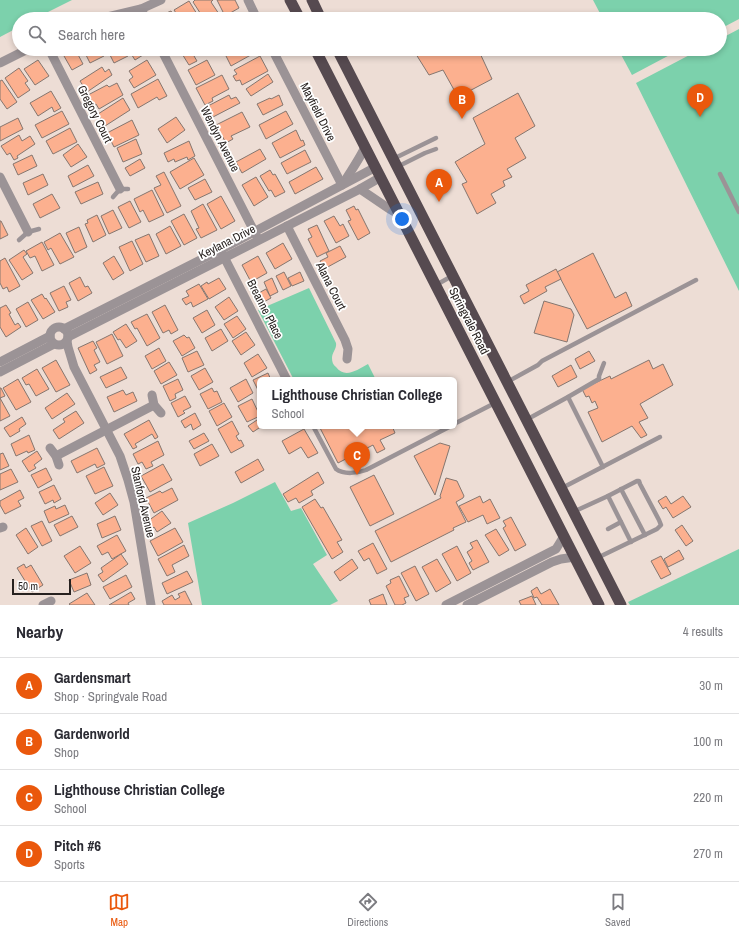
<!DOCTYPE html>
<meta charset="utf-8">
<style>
body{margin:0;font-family:"Archivo Narrow",sans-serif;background:#f2f2f3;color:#2b2b33}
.scale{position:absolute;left:12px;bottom:10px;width:59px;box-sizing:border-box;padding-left:4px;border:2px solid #27211f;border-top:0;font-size:11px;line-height:14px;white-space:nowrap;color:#27211f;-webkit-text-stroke:3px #fff;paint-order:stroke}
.you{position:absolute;left:402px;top:219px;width:14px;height:14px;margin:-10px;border:3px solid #fff;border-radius:50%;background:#1a73e8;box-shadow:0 0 0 6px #1a73e833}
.badge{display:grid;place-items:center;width:26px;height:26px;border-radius:50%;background:#ea580c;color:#fff;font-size:13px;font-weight:700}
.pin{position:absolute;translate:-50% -33px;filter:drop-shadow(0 1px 2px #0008)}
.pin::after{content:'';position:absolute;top:21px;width:14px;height:12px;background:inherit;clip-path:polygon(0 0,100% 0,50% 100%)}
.popup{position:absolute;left:257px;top:377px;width:200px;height:52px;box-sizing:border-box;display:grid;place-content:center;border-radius:6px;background:#fff;filter:drop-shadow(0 1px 3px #0005);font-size:13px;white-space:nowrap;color:#7c7c81}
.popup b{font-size:15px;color:#2b2b33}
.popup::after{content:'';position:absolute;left:50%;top:100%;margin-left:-8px;border:8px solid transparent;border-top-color:#fff}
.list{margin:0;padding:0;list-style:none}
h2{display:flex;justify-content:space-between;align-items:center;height:52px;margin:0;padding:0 16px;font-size:17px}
h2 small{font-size:13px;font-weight:400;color:#7c7c81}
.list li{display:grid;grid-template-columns:26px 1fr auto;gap:12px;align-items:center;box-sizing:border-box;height:56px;padding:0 16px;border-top:1px solid #e1e1e2}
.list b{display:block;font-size:15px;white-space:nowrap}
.list p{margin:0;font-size:13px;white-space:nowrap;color:#7c7c81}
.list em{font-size:13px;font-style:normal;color:#7c7c81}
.icon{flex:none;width:22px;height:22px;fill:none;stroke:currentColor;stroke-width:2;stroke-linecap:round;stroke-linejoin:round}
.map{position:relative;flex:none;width:739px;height:605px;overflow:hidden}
.search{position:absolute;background:#fff;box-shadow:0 2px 6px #0003;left:12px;right:12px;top:12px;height:44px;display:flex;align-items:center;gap:10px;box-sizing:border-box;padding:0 14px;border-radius:22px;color:#7c7c81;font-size:15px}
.sheet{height:276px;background:#fff}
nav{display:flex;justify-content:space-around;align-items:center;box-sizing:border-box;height:56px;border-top:1px solid #e1e1e2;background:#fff;font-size:11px;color:#7c7c81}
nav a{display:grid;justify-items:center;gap:2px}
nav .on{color:#ea580c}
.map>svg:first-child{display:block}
.green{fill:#7cd1ac}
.building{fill:#fcb08f;stroke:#85766f}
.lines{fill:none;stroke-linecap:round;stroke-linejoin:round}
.service{stroke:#9b9396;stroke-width:4.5}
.minor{stroke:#9b9396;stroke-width:9}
.trunk{stroke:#564a50;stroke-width:11}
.labels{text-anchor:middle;stroke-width:3.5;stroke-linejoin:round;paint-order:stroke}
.street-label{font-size:12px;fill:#27211f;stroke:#fff}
</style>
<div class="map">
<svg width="739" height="605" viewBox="0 0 739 605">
<rect width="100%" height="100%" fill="#edddd5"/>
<g class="green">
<polygon points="0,0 72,0 34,19 19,19 19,27 0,37"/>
<polygon points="593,0 739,0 739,19 720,29 720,19 603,19"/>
<polygon points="739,29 739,291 636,83 701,49 720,49 720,39"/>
<polygon points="618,49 681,49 632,75"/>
<path d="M309,288L336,343C337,349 332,352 332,358C332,362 333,365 336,367C345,379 357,370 368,364L376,380H294L258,310Z"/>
<polygon points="275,482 291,511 301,508 327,555 313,564 338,601 330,605 202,605 188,523 233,503"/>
<polygon points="739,549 739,605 630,605 628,602"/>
</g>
<g class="building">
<polygon points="195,0 213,0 211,2 219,14 212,19 204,19 193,2"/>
<polygon points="217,0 235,0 239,8 225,16"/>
<polygon points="189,1 200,19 180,19 174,10"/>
<polygon points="171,11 176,19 158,19 157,17"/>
<polygon points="60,49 75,49 83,64 72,70"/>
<polygon points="76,49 101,49 104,56 90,63 83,49 78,52"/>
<polygon points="107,49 124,49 128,56 114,63"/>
<polygon points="128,49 143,49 140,50 143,55 135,60"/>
<polygon points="179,49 205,49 194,56 197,61 189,65"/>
<polygon points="224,49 257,49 258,51 231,66 223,50"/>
<polygon points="417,49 478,49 492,79 458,97 443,70 429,75 414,51"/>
<polygon points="260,56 268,71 242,85 240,80 236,81 233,76 237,74 234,70"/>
<polygon points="38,60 49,76 35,85 24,69"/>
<polygon points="147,60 156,75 134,88 129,80 133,77 129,71"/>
<polygon points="207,60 215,75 196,85 188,70"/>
<polygon points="102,67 105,72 109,69 112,75 87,92 80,81"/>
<polygon points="19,68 28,81 25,83 30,90 18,98 5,78"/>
<polygon points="268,74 273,82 251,96 246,89"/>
<polygon points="222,75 229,89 212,98 213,101 205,105 196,88"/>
<polygon points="158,79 167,96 159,100 157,97 138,108 131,94"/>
<polygon points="2,80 17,102 7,109 0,99 0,81"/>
<polygon points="117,83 123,95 99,109 96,104 94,105 88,95 107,85 109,87"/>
<polygon points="51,91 61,108 54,112 52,107 38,116 30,103"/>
<polygon points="518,93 535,126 515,138 526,158 507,169 512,177 503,181 505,186 491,194 496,203 477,214 462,184 467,182 455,162 485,144 473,118"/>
<polygon points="229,95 231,99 236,97 240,103 213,117 208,106"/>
<polygon points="279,95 283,105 263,115 257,104 270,98 271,99"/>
<polygon points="123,98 130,110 105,126 98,114"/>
<polygon points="62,111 69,124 42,138 35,125"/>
<polygon points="286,111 293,124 266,139 259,125"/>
<polygon points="242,112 250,127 231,136 233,139 226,143 216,125"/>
<polygon points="176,117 185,130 167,143 158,129"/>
<polygon points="18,118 23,129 0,141 0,127"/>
<polygon points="132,120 139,135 114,147 107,133"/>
<polygon points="70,128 77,142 53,154 46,141"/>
<polygon points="296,130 301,141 303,140 305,145 280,158 272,143"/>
<polygon points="19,135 22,141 30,136 35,144 17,156 18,158 14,160 10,153 7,155 1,146"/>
<polygon points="136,139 142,154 123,162 117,148"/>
<polygon points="189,141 195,156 188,160 187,157 175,162 174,159 168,162 164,153"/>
<polygon points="78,144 87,157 71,167 63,155"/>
<polygon points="260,149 266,159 242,173 236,162"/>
<polygon points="305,150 311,162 287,174 281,163"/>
<polygon points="32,155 37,166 18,175 13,164"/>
<polygon points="194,158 204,175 180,189 170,172"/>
<polygon points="140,159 145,168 130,176 125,168"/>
<polygon points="88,165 94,176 73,187 68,176"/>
<polygon points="316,167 323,179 295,194 289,182"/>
<polygon points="270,170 273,175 275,174 285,192 275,197 271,190 269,191 260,176"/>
<polygon points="164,172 181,206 167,213 154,188 161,185 156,176"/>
<polygon points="43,174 48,185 28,195 23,183"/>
<polygon points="256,177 268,197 254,206 242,185"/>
<polygon points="205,179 212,192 195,200 188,188"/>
<polygon points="98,182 103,194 81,204 75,192"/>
<polygon points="152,190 164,215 149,222 143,210 140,212 134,199"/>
<polygon points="52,194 60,208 40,218 33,204"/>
<polygon points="221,196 235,221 221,229 207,204"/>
<polygon points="130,201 141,222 129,228 118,207"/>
<polygon points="203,204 217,230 201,238 196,229 199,228 191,211"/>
<polygon points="354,206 356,210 358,209 370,233 358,240 348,221 351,220 346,210"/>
<polygon points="113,210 122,228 109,234 101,216"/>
<polygon points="184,214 197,238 184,245 171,221"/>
<polygon points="97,215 106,235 93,242 85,224 88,223 87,220"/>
<polygon points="334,216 340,226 343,224 349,236 336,243 324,221"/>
<polygon points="0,221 1,221 8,235 0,239"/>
<polygon points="317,225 329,251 317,257 308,239 312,237 308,229"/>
<polygon points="170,226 181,246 166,254 156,234"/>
<polygon points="79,227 87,247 75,253 66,233"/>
<polygon points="60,233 74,257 60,264 51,248 48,250 44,242"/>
<polygon points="149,234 159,256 146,262 135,240"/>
<polygon points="132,241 143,264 130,271 119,247"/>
<polygon points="42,242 54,265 42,271 35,256 30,258 26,251"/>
<polygon points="283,243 292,259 275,269 266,253"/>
<polygon points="340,246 346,257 324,269 320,261 328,257 326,253"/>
<polygon points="24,250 27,254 23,257 33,273 22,280 9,260"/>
<polygon points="593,253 615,298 626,292 632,306 587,329 557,272"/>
<polygon points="114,256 124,273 113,280 103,263"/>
<polygon points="258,256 267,273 251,282 242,265"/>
<polygon points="5,258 20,286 9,292 7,287 3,289 0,283 0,261"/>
<polygon points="556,269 561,279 545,287 547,291 524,304 520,296 529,291 526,285"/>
<polygon points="284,272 291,286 283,290 276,276"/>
<polygon points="300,272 304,281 292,286 288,278"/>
<polygon points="80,277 85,287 88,286 92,293 78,301 69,283"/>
<polygon points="219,278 226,289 209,299 201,286 207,282 208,284"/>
<polygon points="272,278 278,292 270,296 264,282"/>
<polygon points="199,284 208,299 193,307 191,302 186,305 182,299 189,296 186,291"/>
<polygon points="64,286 71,300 66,302 68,307 59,311 50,293"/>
<polygon points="266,289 271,298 260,304 255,295"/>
<polygon points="42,294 45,299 46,298 55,312 43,319 31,300"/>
<polygon points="229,297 238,311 224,320 215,307"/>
<polygon points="544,301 571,309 574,315 567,342 534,333"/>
<polygon points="28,302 38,320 26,327 16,309"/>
<polygon points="6,305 11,313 9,314 15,325 18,323 21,327 6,337 0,327 0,308"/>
<polygon points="165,305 178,330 171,334 169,330 163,333 152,312"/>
<polygon points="207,310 215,325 202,333 193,318"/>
<polygon points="147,314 160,338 147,346 137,328 135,329 131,322"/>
<polygon points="237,316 246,329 233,338 224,324"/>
<polygon points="126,324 137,341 126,348 120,339 118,340 113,332"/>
<polygon points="221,329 228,341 212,351 205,338"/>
<polygon points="246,332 255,345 241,355 232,341"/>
<polygon points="112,334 123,356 107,364 96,342"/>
<polygon points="184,335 187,338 189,337 195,348 182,356 173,341"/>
<polygon points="93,341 97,348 94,350 100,362 94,365 97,370 90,374 78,348"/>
<polygon points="159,348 166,361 152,369 145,356"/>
<polygon points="197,351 204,365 188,372 182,358"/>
<polygon points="589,351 595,361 580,369 575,359"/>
<polygon points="258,354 267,368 252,377 244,363"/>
<polygon points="56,360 70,385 56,392 42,368"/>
<polygon points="649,360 653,369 663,364 673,385 640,404 648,418 639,422 647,435 641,438 632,426 602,442 588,412 598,408 595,401 592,403 589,396 586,397 582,389 610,376 611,379"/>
<polygon points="169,362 177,375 161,384 154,371"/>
<polygon points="571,365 577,377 558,387 552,376"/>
<polygon points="121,367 127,378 106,388 100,377"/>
<polygon points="205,368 213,382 199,390 191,376"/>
<polygon points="37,369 49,389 36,396 29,384 26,385 22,378"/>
<polygon points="268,373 271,380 260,380 260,394 253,380"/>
<polygon points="18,379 31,402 16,410 3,388"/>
<polygon points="178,379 183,390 175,394 176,398 170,401 163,386"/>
<polygon points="246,379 253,393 238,402 230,388"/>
<polygon points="0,388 1,388 5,396 0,398 10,416 0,421"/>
<polygon points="212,388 214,392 217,391 222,402 208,409 200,394"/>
<polygon points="123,390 126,395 133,392 137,401 114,412 107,397"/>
<polygon points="67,393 75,404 52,419 45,408"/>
<polygon points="185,396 191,407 183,411 185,413 178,417 171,403"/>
<polygon points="252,399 260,416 247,422 238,406"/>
<polygon points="224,403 232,417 217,426 209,411"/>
<polygon points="76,411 84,423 59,439 53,430 65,422 63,419"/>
<polygon points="195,413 201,425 193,430 191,424 185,428 181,421"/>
<polygon points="22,417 26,424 19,429 20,431 10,437 4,428"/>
<polygon points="260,418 260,426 262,426 253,432 248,426"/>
<polygon points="149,420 158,437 155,439 152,434 135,444 137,447 133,449 124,434"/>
<polygon points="232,421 239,434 236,436 239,441 241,440 244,446 231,453 218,429"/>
<polygon points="319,426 392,426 395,433 380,440 385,449 377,453 373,445 338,463"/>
<polygon points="304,429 318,453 308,458 301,447 289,454 282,441"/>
<polygon points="204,433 209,441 194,449 189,441"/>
<polygon points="29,435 35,450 28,453 27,451 16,456 11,444"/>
<polygon points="158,441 164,455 151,462 153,466 146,469 142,462 138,464 133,454"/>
<polygon points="440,443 450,446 435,495 414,456"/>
<polygon points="212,444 219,456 200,466 194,454"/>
<polygon points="97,448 105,464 97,468 95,464 77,473 71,461"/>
<polygon points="37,451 42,459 34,465 36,468 29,472 22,461"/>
<polygon points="3,453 9,466 0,470 0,454"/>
<polygon points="258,459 264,470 241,483 235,472"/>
<polygon points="163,464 172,480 150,492 141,476"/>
<polygon points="104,467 113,486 95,494 86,476"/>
<polygon points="46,468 52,480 38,488 31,475"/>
<polygon points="11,469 18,482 0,490 0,474"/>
<polygon points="318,472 324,483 311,491 313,495 299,503 296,498 288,502 283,494"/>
<polygon points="374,475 394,514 370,526 350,487"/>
<polygon points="446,478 457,481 464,496 463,498 456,502 466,522 453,528 454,530 391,562 375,531 441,498 440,496"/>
<polygon points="54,485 61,499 54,503 53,500 45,504 39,492"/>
<polygon points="172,488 178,500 154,513 146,498 160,491 162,493"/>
<polygon points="20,490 24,498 18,501 21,506 5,514 0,505 0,501"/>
<polygon points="110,493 118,505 103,515 95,503"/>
<polygon points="480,496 483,503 490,499 500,518 487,524 483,515 468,522 459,506"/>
<polygon points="666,496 671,504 683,496 691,507 673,518 666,507 663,509 658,501"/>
<polygon points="315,499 321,508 323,507 342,540 337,542 343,552 332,559 302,507"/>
<polygon points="65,505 69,514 49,523 44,511 55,506 56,509"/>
<polygon points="162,511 171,523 157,532 154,527 150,530 145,523"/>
<polygon points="72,516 78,527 60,536 54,525"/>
<polygon points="115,516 121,530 102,538 97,524"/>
<polygon points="511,517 526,545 515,551 503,528 506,526 503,521"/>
<polygon points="42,521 52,541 42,546 31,526"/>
<polygon points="682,525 693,541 686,546 675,530"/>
<polygon points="26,528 38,547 28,554 16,535"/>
<polygon points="175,528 183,542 158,556 150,541"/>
<polygon points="496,529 509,550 499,556 485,535"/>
<polygon points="117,535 126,551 112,559 108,552 102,555 97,546"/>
<polygon points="477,540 489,562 473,570 469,563 472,561 467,552 473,548 470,543"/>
<polygon points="373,543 387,569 377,574 369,558 364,561 358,551"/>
<polygon points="184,545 189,556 172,565 175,572 167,576 158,559"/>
<polygon points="80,546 91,563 75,573 64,556"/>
<polygon points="457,546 471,573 457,581 442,554"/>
<polygon points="679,550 684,559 668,567 664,559"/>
<polygon points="121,554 128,564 103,582 98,575 103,572 101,568"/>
<polygon points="661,556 671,574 661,579 651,561"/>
<polygon points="352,559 358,568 340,581 334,572"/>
<polygon points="437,559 451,583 436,592 422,567"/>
<polygon points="24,564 26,568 31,565 43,585 32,592 17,568"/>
<polygon points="415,566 429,594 416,601 401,573"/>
<polygon points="187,571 193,582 167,594 162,583"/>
<polygon points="87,573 91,585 74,592 69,580"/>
<polygon points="126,575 132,587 110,599 103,587"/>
<polygon points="399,576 409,596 404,598 406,603 402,605 395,605 386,586 391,583 390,580"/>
<polygon points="537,587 541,594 550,589 559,605 542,605 537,597 534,598 531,591"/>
<polygon points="185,591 192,605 164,605 162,601 172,595 175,600 180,597 178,594"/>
<polygon points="131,592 135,599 128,603 129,605 109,605"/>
<polygon points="87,593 95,605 70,605 69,604"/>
<polygon points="383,594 387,605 371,605 369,600"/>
<polygon points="532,596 536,605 521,605 519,601"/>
</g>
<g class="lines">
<g class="service">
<polyline points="393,159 436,138"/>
<polyline points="397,167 425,153 436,149"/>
<polyline points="720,174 739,212"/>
<polyline points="113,197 120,189 128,189"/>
<polyline points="19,240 28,232 39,229"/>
<polyline points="436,285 452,276"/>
<polyline points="507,382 538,365 542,361 696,280"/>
<polyline points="568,397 603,467"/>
<polyline points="526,420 568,397 599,379 599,376 604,363"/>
<polyline points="454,424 495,403"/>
<path d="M313,426L336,469C344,475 358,473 366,470L451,426"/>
<polyline points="562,488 660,437"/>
<polyline points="621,489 645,535"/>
<polyline points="608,496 631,542"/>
<polyline points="573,512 608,496 637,481 639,481 640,484 659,520 661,525 657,529 597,558"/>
<polyline points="608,529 621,522"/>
</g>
<g class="minor">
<polyline points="248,0 257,19"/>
<polyline points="141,9 146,19"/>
<polyline points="99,19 141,9 161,0"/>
<polyline points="49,49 120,189"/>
<polyline points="161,49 257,237"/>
<polyline points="272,49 342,185"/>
<polyline points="0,63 28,49"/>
<polyline points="0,177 28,232"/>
<path d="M343,184C350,172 359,160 365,147"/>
<polyline points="360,189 388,208 400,215"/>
<polyline points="287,226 345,340 348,349 347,359"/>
<polyline points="222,253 287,380"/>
<circle cx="59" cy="336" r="9"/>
<polyline points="64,329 220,250 376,167"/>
<polyline points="68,337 360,189 381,177"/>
<polyline points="67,341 68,347 74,367 120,456 128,480 134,502 151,605"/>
<polyline points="0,362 50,336"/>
<polyline points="0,372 54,344"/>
<polyline points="152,395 154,405 161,413"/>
<polyline points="50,448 56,456 59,465"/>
<polyline points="56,456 154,405"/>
<polyline points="0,528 3,527"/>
<polyline points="43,605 51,601"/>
<polyline points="446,605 556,549 564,536"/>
<polyline points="467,605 552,562 561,559 575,557"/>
</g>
<g class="trunk">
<polyline points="290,0 300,19"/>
<polyline points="312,0 321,19"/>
<polyline points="315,49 599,605"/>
<polyline points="337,49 621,605"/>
</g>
</g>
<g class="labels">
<g class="street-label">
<text transform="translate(318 112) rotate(63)" y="4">Mayfield Drive</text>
<text transform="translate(95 114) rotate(63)" y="4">Gregory Court</text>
<text transform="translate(220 139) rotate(63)" y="4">Wendyn Avenue</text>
<text transform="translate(227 242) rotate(-27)" y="4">Keylana Drive</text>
<text transform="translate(331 286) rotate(63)" y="4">Alana Court</text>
<text transform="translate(265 309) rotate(63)" y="4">Breanne Place</text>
<text transform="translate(469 321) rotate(63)" y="4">Springvale Road</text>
<text transform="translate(143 502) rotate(77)" y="4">Stanford Avenue</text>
</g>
</g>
</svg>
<div class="scale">50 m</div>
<div class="you"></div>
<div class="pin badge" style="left:439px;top:202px">A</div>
<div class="pin badge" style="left:462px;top:119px">B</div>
<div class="pin badge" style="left:357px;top:475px">C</div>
<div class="popup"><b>Lighthouse Christian College</b>School</div>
<div class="pin badge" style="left:700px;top:117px">D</div>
<div class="search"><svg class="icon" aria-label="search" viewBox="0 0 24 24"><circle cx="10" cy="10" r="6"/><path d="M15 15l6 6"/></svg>Search here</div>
</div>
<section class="sheet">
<h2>Nearby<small>4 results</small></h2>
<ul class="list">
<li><span class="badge">A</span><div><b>Gardensmart</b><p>Shop · Springvale Road</p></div><em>30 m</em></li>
<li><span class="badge">B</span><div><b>Gardenworld</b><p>Shop</p></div><em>100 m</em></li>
<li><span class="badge">C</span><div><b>Lighthouse Christian College</b><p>School</p></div><em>220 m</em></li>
<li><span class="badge">D</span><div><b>Pitch #6</b><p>Sports</p></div><em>270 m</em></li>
</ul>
</section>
<nav>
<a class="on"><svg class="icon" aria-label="map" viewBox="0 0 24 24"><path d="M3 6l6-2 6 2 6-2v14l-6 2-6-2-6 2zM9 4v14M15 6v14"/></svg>Map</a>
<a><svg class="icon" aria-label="directions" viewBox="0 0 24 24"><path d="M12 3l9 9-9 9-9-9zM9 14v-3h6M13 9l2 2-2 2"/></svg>Directions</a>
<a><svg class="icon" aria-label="saved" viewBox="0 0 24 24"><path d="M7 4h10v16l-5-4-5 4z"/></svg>Saved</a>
</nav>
